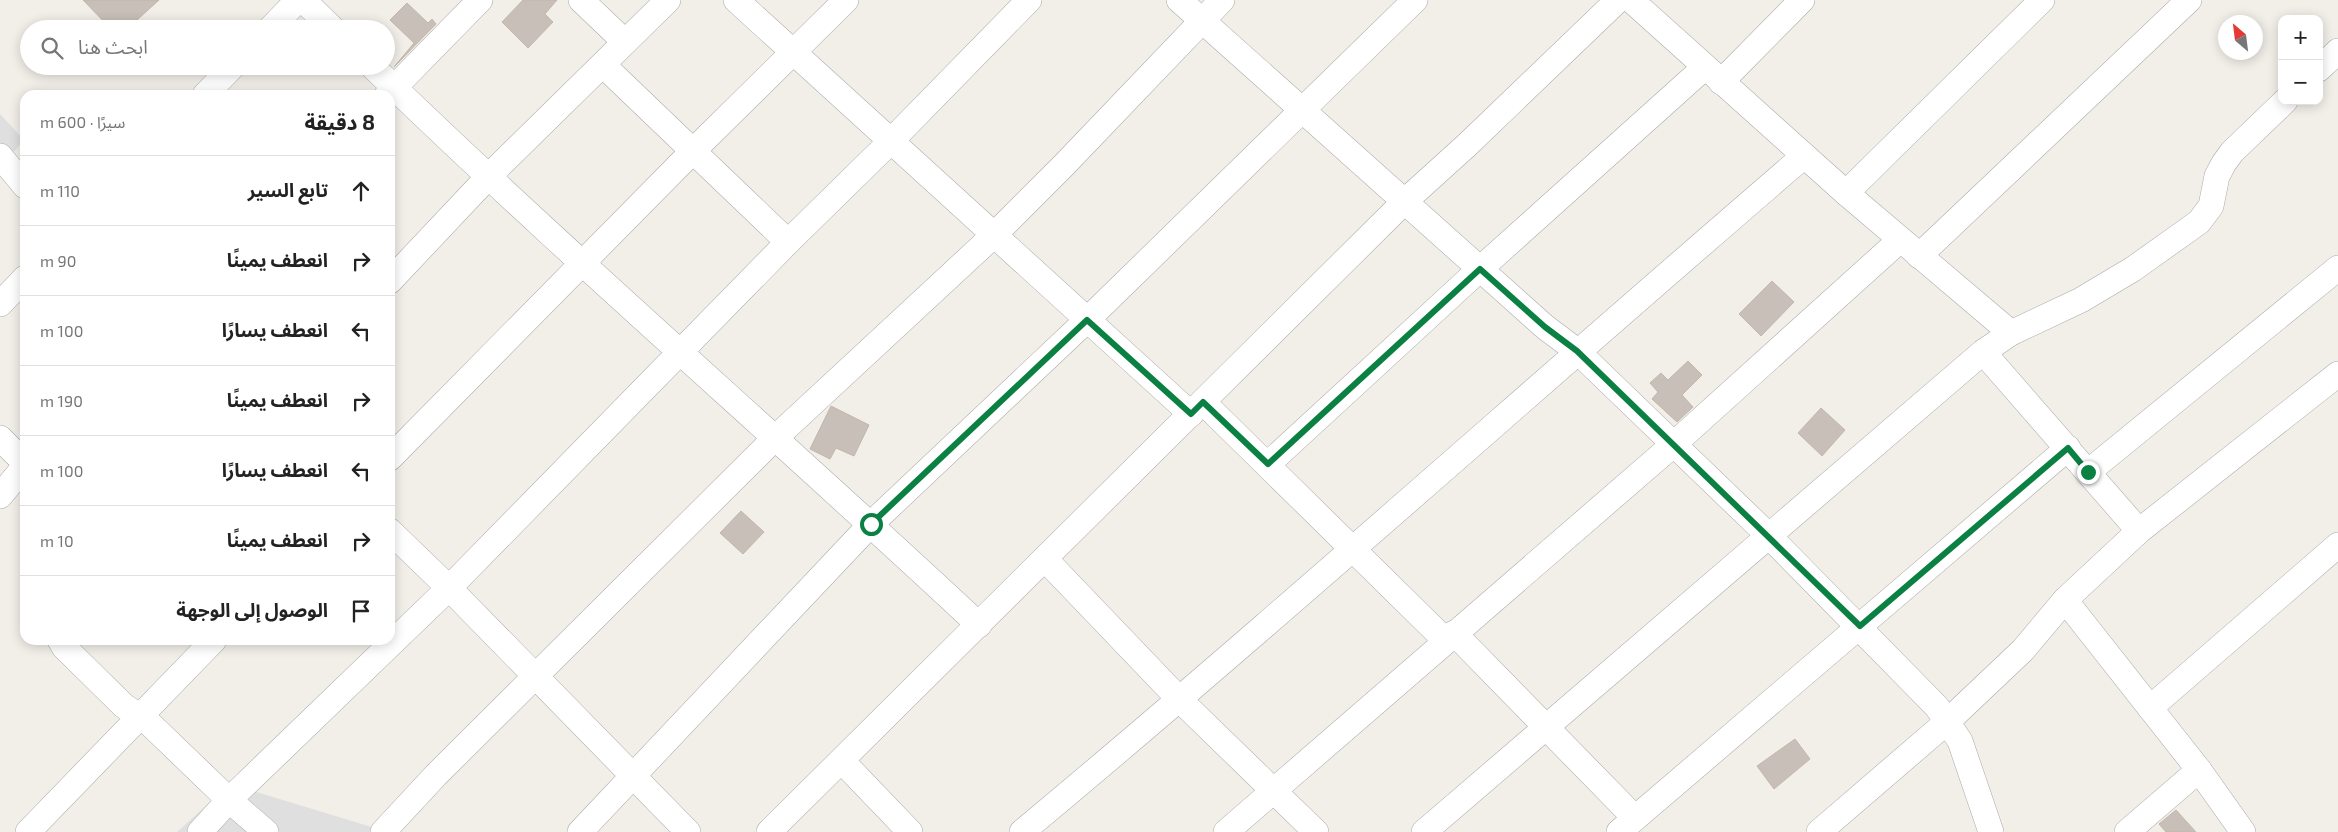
<!DOCTYPE html>
<html lang="ar">
<meta charset="utf-8">
<style>
body{margin:0;font-family:"Exo 2","Noto Sans Arabic",sans-serif;background:#f2f2f2;color:#222;direction:rtl}
.controls{position:absolute;right:15px;top:15px;display:grid;overflow:hidden;border-radius:10px;box-shadow:0 2px 12px #0003}
.controls button{width:45px;height:45px;display:grid;place-items:center;padding:0;border:0;border-bottom:1px solid #e0e0e0;background:#fff;color:#222;font:25px sans-serif}
.compass{position:absolute;left:2218px;top:15px;width:45px;height:45px;border-radius:50%;background:#fff;box-shadow:0 2px 12px #0003;rotate:332deg}
.stop{position:absolute;width:15px;height:15px;margin:-11px;border:4px solid #0b8043;border-radius:50%;background:#fff}
.stop.end{background:#0b8043;border-color:#fff;box-shadow:0 1px 5px #0008}
.list{margin:0;padding:0;list-style:none}
h2{display:flex;justify-content:space-between;align-items:center;height:65px;margin:0;padding:0 20px;font-size:21px}
h2 small{font-size:16px;font-weight:400;color:#767676}
.list li{display:grid;grid-template-columns:32px 1fr auto;gap:15px;align-items:center;box-sizing:border-box;height:70px;padding:0 20px;border-top:1px solid #e0e0e0}
.list b{display:block;font-size:19px;white-space:nowrap}
.list em{font-size:16px;font-style:normal;color:#767676}
.icon{flex:none;width:28px;height:28px;fill:none;stroke:currentColor;stroke-width:2;stroke-linecap:round;stroke-linejoin:round}
.map{position:relative;flex:none;width:2338px;height:832px;overflow:hidden;direction:ltr}
.search{position:absolute;background:#fff;box-shadow:0 2px 12px #0003;left:20px;top:20px;width:375px;height:55px;display:flex;align-items:center;gap:12px;box-sizing:border-box;padding:0 18px;border-radius:28px;color:#767676;font-size:19px}
.panel{position:absolute;background:#fff;box-shadow:0 2px 12px #0003;left:20px;top:90px;width:375px;height:555px;border-radius:15px;direction:rtl}
.map>svg:first-child{display:block}
.residential{fill:#e0dfdf}
.building{fill:#c7bfb8;stroke:#c4b6ab}
.lines{fill:none;stroke-linecap:round;stroke-linejoin:round}
.minor-casing{stroke:#a9a9a9;stroke-width:26}
.minor{stroke:#fff;stroke-width:25}
.route{stroke:#0b8043;stroke-width:6}
</style>
<div class="map">
<svg width="2338" height="832" viewBox="0 0 2338 832">
<rect width="100%" height="100%" fill="#f2efe9"/>
<g class="residential">
<polygon points="0,114 24,140 0,168"/>
<polygon points="230,784 388,832 177,832"/>
</g>
<g class="building">
<polygon points="83,0 159,0 137,20 145,29 111,29"/>
<polygon points="523,0 557,0 545,14 553,22 528,48 502,22"/>
<polygon points="407,3 428,23 432,19 436,24 394,67 414,43 390,20"/>
<polygon points="1772,281 1794,302 1761,336 1739,314"/>
<polygon points="1688,361 1702,375 1682,395 1693,407 1677,422 1652,399 1658,392 1650,383 1661,373 1668,380"/>
<polygon points="831,406 869,425 854,456 836,448 830,459 810,449"/>
<polygon points="1821,408 1845,430 1822,456 1798,433"/>
<polygon points="741,511 764,532 743,554 720,533"/>
<polygon points="1795,739 1810,759 1774,789 1757,766"/>
<polygon points="2176,810 2196,832 2166,832 2159,824"/>
</g>
<g class="lines">
<g class="minor-casing">
<g id="minor">
<polyline points="303,0 333,29"/>
<polyline points="581,0 625,42"/>
<polyline points="736,0 1191,414"/>
<polyline points="1179,0 1545,327 1577,351 1768,535 1937,707 1960,741 1991,832"/>
<polyline points="1631,0 1846,193 2011,333"/>
<polyline points="270,29 298,0"/>
<polyline points="603,65 788,242"/>
<path d="M372,66C569,257 778,437 979,625"/>
<polyline points="2319,69 2338,51"/>
<polyline points="1721,82 1802,0"/>
<polyline points="205,95 233,66"/>
<polyline points="387,95 480,0"/>
<polyline points="0,156 25,186"/>
<polyline points="1846,193 2042,0"/>
<polyline points="1919,256 2189,0"/>
<polyline points="390,281 489,176 668,0"/>
<polyline points="0,304 25,278"/>
<polyline points="1983,352 2139,531"/>
<polyline points="1203,402 1445,640"/>
<polyline points="0,438 25,463"/>
<polyline points="390,458 693,151 846,0"/>
<polyline points="1268,464 1480,269 1705,67"/>
<polyline points="2088,472 2338,268"/>
<polyline points="0,496 25,466"/>
<polyline points="390,531 449,588 688,832"/>
<polyline points="1045,559 1180,700 1316,832"/>
<polyline points="2065,600 2199,770 2243,832"/>
<polyline points="1454,633 1635,818"/>
<polyline points="60,640 64,647 124,706 148,722 229,800 266,832"/>
<polyline points="2150,708 2338,545"/>
<polyline points="842,761 910,832"/>
<polyline points="28,832 214,640"/>
<polyline points="200,832 229,800 449,588 788,242 890,142 1029,0"/>
<polyline points="383,832 436,775 774,439 994,235 1064,165 1222,0"/>
<polyline points="580,832 871,524 1087,320 1415,0"/>
<polyline points="769,832 1404,202 1467,145 1618,0"/>
<path d="M1022,832C1287,611 1543,380 1804,156"/>
<polyline points="1226,832 1674,444 1900,240"/>
<polyline points="1424,832 1983,352 2011,333 2081,300 2133,269 2199,222 2211,206 2217,176 2224,163 2232,152 2285,101"/>
<polyline points="1619,832 2068,448"/>
<polyline points="1819,832 1948,721 2023,650 2065,600 2139,531 2338,374"/>
<polyline points="2127,832 2199,770"/>
</g>
</g>
<use href="#minor" class="minor"/>
</g>
<g class="lines">
<polyline class="route" points="871,524 1087,320 1191,414 1203,402 1268,464 1480,269 1545,327 1577,351 1860,626 2068,448 2088,472"/>
</g>
</svg>
<div class="controls">
<button>+</button>
<button>−</button>
</div>
<svg class="compass" viewBox="-18 -18 36 36"><path d="M0-13l5 13h-10z" fill="#e53935"/><path d="M0 13l5-13h-10z" fill="#767676"/></svg>
<div class="stop" style="left:871px;top:524px"></div>
<div class="stop end" style="left:2088px;top:472px"></div>
<div class="search"><svg class="icon" aria-label="search" viewBox="0 0 24 24"><circle cx="10" cy="10" r="6"/><path d="M15 15l6 6"/></svg>ابحث هنا</div>
<section class="panel">
<h2>8 دقيقة<small>سيرًا · 600 m</small></h2>
<ul class="list">
<li><svg class="icon" aria-label="ahead" viewBox="0 0 24 24"><path d="M12 20V5M6 11l6-6 6 6"/></svg><div><b>تابع السير</b></div><em>110 m</em></li>
<li><svg class="icon" aria-label="right" viewBox="0 0 24 24"><path d="M7 20v-9h11M14 6l5 5-5 5"/></svg><div><b>انعطف يمينًا</b></div><em>90 m</em></li>
<li><svg class="icon" aria-label="left" viewBox="0 0 24 24"><path d="M17 20v-9H6M10 6l-5 5 5 5"/></svg><div><b>انعطف يسارًا</b></div><em>100 m</em></li>
<li><svg class="icon" aria-label="right" viewBox="0 0 24 24"><path d="M7 20v-9h11M14 6l5 5-5 5"/></svg><div><b>انعطف يمينًا</b></div><em>190 m</em></li>
<li><svg class="icon" aria-label="left" viewBox="0 0 24 24"><path d="M17 20v-9H6M10 6l-5 5 5 5"/></svg><div><b>انعطف يسارًا</b></div><em>100 m</em></li>
<li><svg class="icon" aria-label="right" viewBox="0 0 24 24"><path d="M7 20v-9h11M14 6l5 5-5 5"/></svg><div><b>انعطف يمينًا</b></div><em>10 m</em></li>
<li><svg class="icon" aria-label="arrive" viewBox="0 0 24 24"><path d="M6 21V4h12l-3 4 3 4H6"/></svg><div><b>الوصول إلى الوجهة</b></div></li>
</ul>
</section>
</div>
